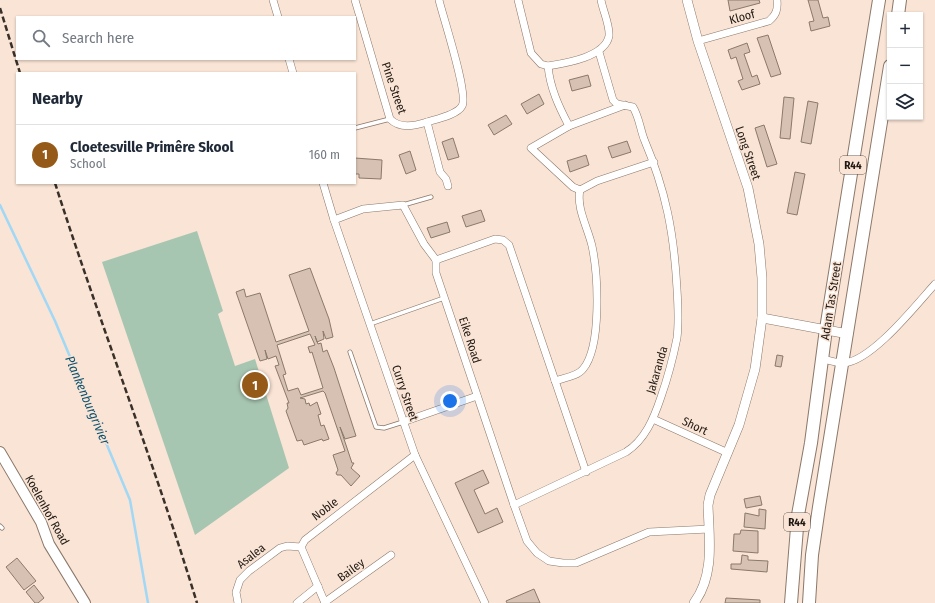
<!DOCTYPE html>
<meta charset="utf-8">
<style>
body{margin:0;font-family:"Fira Sans Condensed",sans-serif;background:#f2f2f3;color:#1f2937}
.controls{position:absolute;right:12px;top:12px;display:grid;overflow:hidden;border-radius:0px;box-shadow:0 1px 3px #0004}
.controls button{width:36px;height:36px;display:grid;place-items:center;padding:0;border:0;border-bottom:1px solid #e0e1e3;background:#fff;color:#1f2937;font:20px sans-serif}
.you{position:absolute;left:450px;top:401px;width:14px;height:14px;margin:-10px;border:3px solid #fff;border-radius:50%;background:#1a73e8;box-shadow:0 0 0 6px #1a73e833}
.badge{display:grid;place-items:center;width:26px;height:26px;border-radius:50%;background:#955a18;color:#fff;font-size:13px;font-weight:700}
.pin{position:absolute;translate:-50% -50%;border:2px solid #fff;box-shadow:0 1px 4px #0006}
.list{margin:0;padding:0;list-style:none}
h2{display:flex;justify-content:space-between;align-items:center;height:52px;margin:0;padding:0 16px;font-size:17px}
h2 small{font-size:13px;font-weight:400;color:#747a83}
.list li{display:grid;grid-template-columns:26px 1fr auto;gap:12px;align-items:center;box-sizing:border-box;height:60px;padding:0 16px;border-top:1px solid #e0e1e3}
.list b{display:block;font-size:15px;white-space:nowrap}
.list p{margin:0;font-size:13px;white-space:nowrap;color:#747a83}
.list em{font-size:13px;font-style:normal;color:#747a83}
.icon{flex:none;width:22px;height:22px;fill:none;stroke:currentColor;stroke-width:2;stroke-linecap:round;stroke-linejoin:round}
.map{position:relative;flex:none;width:935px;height:603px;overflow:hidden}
.search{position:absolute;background:#fff;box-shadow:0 1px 3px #0004;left:16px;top:16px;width:340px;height:44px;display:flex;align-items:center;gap:10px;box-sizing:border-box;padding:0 14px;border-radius:0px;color:#747a83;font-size:15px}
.panel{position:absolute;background:#fff;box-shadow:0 1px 3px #0004;left:16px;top:72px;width:340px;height:112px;border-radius:0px}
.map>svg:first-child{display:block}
.green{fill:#a7c6b1}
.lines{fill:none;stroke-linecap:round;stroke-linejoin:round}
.stream{stroke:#a0d8f6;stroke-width:2.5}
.building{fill:#d6c1b2;stroke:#8b796b;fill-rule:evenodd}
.service-casing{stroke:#8b786a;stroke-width:5}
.minor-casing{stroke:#8b786a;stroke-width:8}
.tertiary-casing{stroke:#8b786a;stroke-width:10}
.secondary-casing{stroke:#8b786a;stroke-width:12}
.primary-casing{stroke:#8b786a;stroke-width:14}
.service{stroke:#fff;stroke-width:3.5}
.minor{stroke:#fff;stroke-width:7}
.tertiary{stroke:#fff;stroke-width:9}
.secondary{stroke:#fff;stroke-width:10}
.primary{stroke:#fff;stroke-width:12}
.rail{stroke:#383029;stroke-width:2.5;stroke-dasharray:6 3;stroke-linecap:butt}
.labels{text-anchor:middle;stroke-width:3;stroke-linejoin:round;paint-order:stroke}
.shield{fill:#f9e4d5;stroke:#61564d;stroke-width:1}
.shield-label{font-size:11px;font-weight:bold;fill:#201913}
.street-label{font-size:12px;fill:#201913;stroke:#f9e4d5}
.water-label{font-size:13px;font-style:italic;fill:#0d5371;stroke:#f9e4d5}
</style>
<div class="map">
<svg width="935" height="603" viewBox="0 0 935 603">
<rect width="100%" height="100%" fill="#f9e4d5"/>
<polygon class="green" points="197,231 223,311 218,314 235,366 255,359 289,468 195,535 102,262"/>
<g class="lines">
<polyline class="stream" points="0,205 55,321 130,500 148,603"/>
</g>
<g class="building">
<polygon points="728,0 759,0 760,3 730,11"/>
<polygon points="808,0 818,0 823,18 828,17 830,26 811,31 809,22 814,21"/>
<polygon points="768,35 781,74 771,77 757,38"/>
<polygon points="747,43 750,52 744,54 752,77 757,75 760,84 742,90 738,81 743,79 736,57 731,59 728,50"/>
<polygon points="588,75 591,86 572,91 569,80"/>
<polygon points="539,94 544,104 527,114 521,104"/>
<polygon points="784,97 794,98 790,139 780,138"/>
<polygon points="808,101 818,103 811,144 801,142"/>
<polygon points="506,115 512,124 494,135 488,125"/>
<polygon points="764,125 777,164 767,167 755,128"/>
<polygon points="453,138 459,157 448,160 442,142"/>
<polygon points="627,141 631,152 612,158 608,147"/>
<polygon points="410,151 416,170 406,174 399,155"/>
<polygon points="586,155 589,165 570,172 567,161"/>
<polygon points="355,158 382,160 381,179 359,178 359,174 355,174"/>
<polygon points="795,172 805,174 797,215 787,213"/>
<polygon points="481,210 485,221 466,227 462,216"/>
<polygon points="447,222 450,232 431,238 427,228"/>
<path d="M310,268L329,319L333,337L326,339L323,331L324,339L317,342L315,336L318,344L321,343L323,352L327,350L334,368L356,436L345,439L340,427L352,463H354L351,468L360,476L351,486L341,475H337L336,473L338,470L333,455L345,451L325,393L323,391L300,398L305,399L306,404L309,403L310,406L317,402L321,414L318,415L321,426L324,425L329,439L323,441L322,439L304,445L302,440L297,441L286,411L288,408L287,403H289L275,366L279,365L276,356L268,359L265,350L267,359L260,361L236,292L244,289L246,297L260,293L276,342L309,331L289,275ZM310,334L315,345L308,347L310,353L312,352L323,388L301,395L298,388L288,391L283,375L286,374L277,345Z"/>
<polygon points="777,355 783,356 781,367 775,366"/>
<polygon points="483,470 489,483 474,490 485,514 497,508 503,522 478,533 455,483"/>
<polygon points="760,496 762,505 746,508 744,499"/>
<polygon points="759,509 766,510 765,529 744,527 745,513 759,516"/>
<polygon points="741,530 758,531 758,553 733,551 734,534 740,534"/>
<polygon points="742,555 748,556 748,560 768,561 767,572 731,569 731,564 741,564"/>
<polygon points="17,558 36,581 24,590 6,567"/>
<polygon points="34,585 44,598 38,603 35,603 26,592"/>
<polygon points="534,589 540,603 507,603 506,601"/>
<polygon points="726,598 760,600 760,603 725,603"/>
</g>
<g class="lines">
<g class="service-casing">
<g id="service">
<polyline points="355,128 390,119"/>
<polyline points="403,205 431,197"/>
<polyline points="370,324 444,298"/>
<polyline points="350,352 376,427 384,428 403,422"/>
<polyline points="0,526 2,528"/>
</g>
</g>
<g class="minor-casing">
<g id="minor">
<polyline points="273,0 278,17"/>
<path d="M355,0L390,119C400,129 414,126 427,122C437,119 457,115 462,106C469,95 443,17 439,0"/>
<path d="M518,0L531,53L541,64L548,66C566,63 605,57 609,36C610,25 603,11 601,0"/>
<path d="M698,41L769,21C776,15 778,10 777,0"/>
<polyline points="289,59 293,73"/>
<path d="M548,66C550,88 559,107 569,126"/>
<polyline points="427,122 440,172 446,179 448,186"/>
<polyline points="323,183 334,220 415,455 485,603"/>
<polyline points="580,190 573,187 531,148 569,126 625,105"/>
<polyline points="334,220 363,209 403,205 424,244 436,260"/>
<polyline points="436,260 436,273 514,505 527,541 537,553 549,561 563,563 576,563 649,532 709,529"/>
<polyline points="436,260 495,239 503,240 509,245 586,472"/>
<path d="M822,359C829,360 837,363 844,363C872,361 916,305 935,284"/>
<path d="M555,381C564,378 578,376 583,369C602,347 598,274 592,246C588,228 576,208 580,190L597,181L654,162"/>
<polyline points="653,419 728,453"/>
<polyline points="403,422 477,396"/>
<path d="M514,505L626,452C645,440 654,418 661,397C668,377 673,358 677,338C679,322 678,305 677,289C674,233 666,191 644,139C640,128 639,117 633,107L617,104L613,100L599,52"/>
<polyline points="325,602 391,555"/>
<polyline points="238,603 236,592 240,580 249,571 280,548 287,546 301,547"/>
<polyline points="297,603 318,586"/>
<polyline points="325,603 301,547 305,540 415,455"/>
</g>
</g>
<g class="tertiary-casing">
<g id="tertiary">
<path d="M687,0L698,41L748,188L759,244L762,278V318L755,369L739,425L710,495L708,505C709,538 715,575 694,603"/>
<polyline points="762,318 848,334"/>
</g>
</g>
<g class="secondary-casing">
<polyline id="secondary" points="0,452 41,522 49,544 85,603"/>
</g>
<g class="primary-casing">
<g id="primary">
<polyline points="898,15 900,0"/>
<polyline points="791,603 798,515 811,443 826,329 879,0"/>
<polyline points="809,603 812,555 819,507 890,66"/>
</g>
</g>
<use href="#service" class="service"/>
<use href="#minor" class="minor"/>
<use href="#tertiary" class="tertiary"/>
<use href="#secondary" class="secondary"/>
<use href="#primary" class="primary"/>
<g class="rail">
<polyline points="0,8 20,73"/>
<path d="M55,183C100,324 154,462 197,603"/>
</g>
</g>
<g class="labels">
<g class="shield">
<rect x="840" y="156" width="26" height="18" rx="3"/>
<rect x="784" y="513" width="26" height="18" rx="3"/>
</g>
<g class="shield-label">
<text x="853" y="169">R44</text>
<text x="797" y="526">R44</text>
</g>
<g class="street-label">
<text transform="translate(742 17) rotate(-15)" y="4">Kloof</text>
<text transform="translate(394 88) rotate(71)" y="4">Pine Street</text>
<text transform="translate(748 153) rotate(71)" y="4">Long Street</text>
<text transform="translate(831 301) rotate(-81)" y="4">Adam Tas Street</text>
<text transform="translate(470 340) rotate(72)" y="4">Eike Road</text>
<text transform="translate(657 370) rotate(-74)" y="4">Jakaranda</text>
<text transform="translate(405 393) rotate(71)" y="4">Curry Street</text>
<text transform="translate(695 426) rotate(25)" y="4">Short</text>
<text transform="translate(325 509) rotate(-37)" y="4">Noble</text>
<text transform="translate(47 510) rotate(61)" y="4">Koelenhof Road</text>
<text transform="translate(251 556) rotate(-38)" y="4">Asalea</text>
<text transform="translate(351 570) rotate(-36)" y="4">Bailey</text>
</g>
<g class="water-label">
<text transform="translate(88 400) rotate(67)" y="5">Plankenburgrivier</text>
</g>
</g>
</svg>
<div class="controls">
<button>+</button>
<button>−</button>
<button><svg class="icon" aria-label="layers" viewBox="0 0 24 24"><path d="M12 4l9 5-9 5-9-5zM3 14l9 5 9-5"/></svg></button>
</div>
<div class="you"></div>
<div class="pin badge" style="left:255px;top:385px">1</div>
<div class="search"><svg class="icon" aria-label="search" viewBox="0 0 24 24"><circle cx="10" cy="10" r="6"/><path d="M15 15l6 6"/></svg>Search here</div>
<section class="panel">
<h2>Nearby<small></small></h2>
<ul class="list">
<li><span class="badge">1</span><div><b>Cloetesville Primêre Skool</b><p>School</p></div><em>160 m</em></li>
</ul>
</section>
</div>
